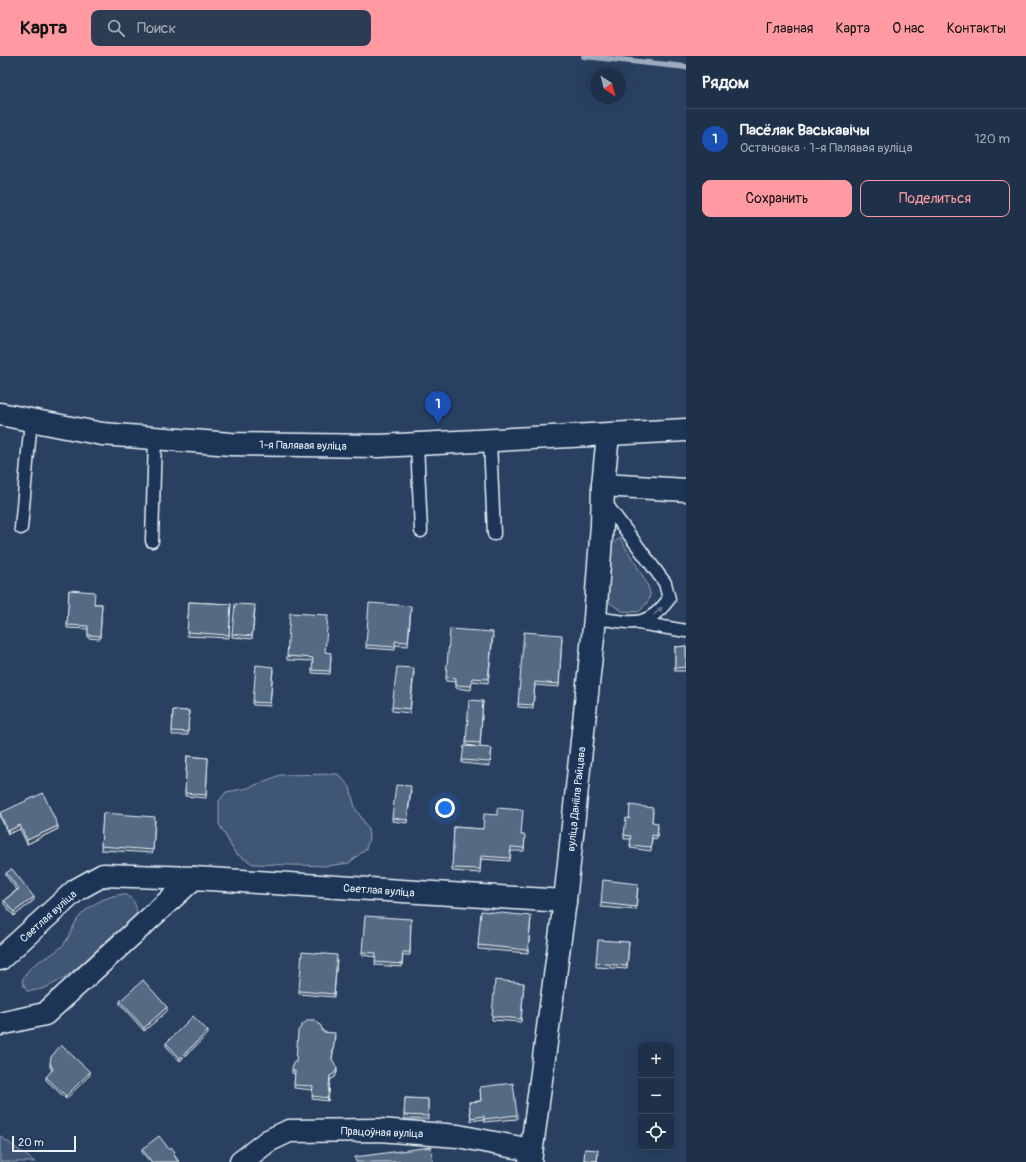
<!DOCTYPE html>
<html lang="ru">
<meta charset="utf-8">
<style>
body{margin:0;font-family:Pangolin,sans-serif;background:#2c3c53;color:#f1f3f6}
.controls{position:absolute;right:12px;bottom:12px;display:grid;overflow:hidden;border-radius:8px;box-shadow:0 4px 16px #0002}
.controls button{width:36px;height:36px;display:grid;place-items:center;padding:0;border:0;border-bottom:1px solid #3c4b61;background:#1f3049;color:#f1f3f6;font:20px sans-serif}
.compass{position:absolute;left:590px;top:12px;width:36px;height:36px;border-radius:50%;background:#1f3049;box-shadow:0 4px 16px #0002;rotate:144deg}
.scale{position:absolute;left:12px;bottom:10px;width:64px;box-sizing:border-box;padding-left:4px;border:2px solid #e8f1f8;border-top:0;font-size:11px;line-height:14px;white-space:nowrap;color:#e8f1f8;-webkit-text-stroke:3px #1d3557;paint-order:stroke}
.you{position:absolute;left:445px;top:752px;width:14px;height:14px;margin:-10px;border:3px solid #fff;border-radius:50%;background:#1a73e8;box-shadow:0 0 0 6px #1a73e833}
.badge{display:grid;place-items:center;width:26px;height:26px;border-radius:50%;background:#ff9aa2;color:#fff;font-size:13px;font-weight:700}
.pin{position:absolute;translate:-50% -33px;filter:drop-shadow(0 1px 2px #0008)}
.pin::after{content:'';position:absolute;top:21px;width:14px;height:12px;background:inherit;clip-path:polygon(0 0,100% 0,50% 100%)}
.list{margin:0;padding:0;list-style:none}
h2{display:flex;justify-content:space-between;align-items:center;height:52px;margin:0;padding:0 16px;font-size:17px}
h2 small{font-size:13px;font-weight:400;color:#a1a9b4}
.list li{display:grid;grid-template-columns:26px 1fr auto;gap:12px;align-items:center;box-sizing:border-box;height:60px;padding:0 16px;border-top:1px solid #3c4b61}
.list b{display:block;font-size:15px;white-space:nowrap}
.list p{margin:0;font-size:13px;white-space:nowrap;color:#a1a9b4}
.list em{font-size:13px;font-style:normal;color:#a1a9b4}
.actions{display:flex;gap:8px;padding:12px 16px}
.actions a{flex:1;padding:9px 0;border:1px solid #ff9aa2;border-radius:8px;text-align:center;font-size:14px;color:#ff9aa2}
.actions .main{background:#ff9aa2;color:#111}
.icon{flex:none;width:22px;height:22px;fill:none;stroke:currentColor;stroke-width:2;stroke-linecap:round;stroke-linejoin:round}
.map{position:relative;flex:none;width:686px;height:1106px;overflow:hidden}
header{display:flex;align-items:center;gap:24px;box-sizing:border-box;height:56px;padding:0 20px;background:#ff9aa2;color:#111}
header strong{font-size:19px}
nav{display:flex;gap:22px;margin-inline-start:auto;font-size:14px}
.search{width:280px;height:36px;background:#2c3c53;display:flex;align-items:center;gap:10px;box-sizing:border-box;padding:0 14px;border-radius:8px;color:#a1a9b4;font-size:15px}
main{display:flex}
aside{flex:1;background:#1f3049}
.map>svg:first-child{display:block}
.green{fill:#415774;stroke:#94a4b6}
.lines{fill:none;stroke-linecap:round;stroke-linejoin:round}
.stream{stroke:#9dabbd;stroke-width:6}
.service-casing{stroke:#e8f1f8;stroke-width:15}
.minor-casing{stroke:#e8f1f8;stroke-width:25}
.secondary-casing{stroke:#e8f1f8;stroke-width:25}
.service{stroke:#1d3557;stroke-width:12}
.minor{stroke:#1d3557;stroke-width:22}
.secondary{stroke:#1d3557;stroke-width:22}
.wall{fill:#495b71;stroke:#e8f1f8}
.shaded-wall{fill:#3c4a5c;stroke:#e8f1f8}
.building{fill:#556a83;stroke:#e8f1f8}
.oneway{fill:#64778f}
.labels{text-anchor:middle;stroke-width:3.5;stroke-linejoin:round;paint-order:stroke}
.street-label{font-size:11px;fill:#e8f1f8;stroke:#1d3557}
</style>
<header>
<strong>Карта</strong>
<div class="search"><svg class="icon" aria-label="search" viewBox="0 0 24 24"><circle cx="10" cy="10" r="6"/><path d="M15 15l6 6"/></svg>Поиск</div>
<nav><a>Главная</a><a>Карта</a><a>О нас</a><a>Контакты</a></nav>
</header>
<main>
<div class="map">
<svg width="686" height="1106" viewBox="0 0 686 1106">
<rect width="100%" height="100%" fill="#294061"/>
<filter id="ink" filterUnits="userSpaceOnUse"><feTurbulence type="fractalNoise" baseFrequency=".025" numOctaves="2"/><feDisplacementMap in="SourceGraphic" scale="8" xChannelSelector="R" yChannelSelector="G"/><feConvolveMatrix kernelMatrix="1 2 1 2 8 2 1 2 1" color-interpolation-filters="sRGB"/></filter>
<g filter="url(#ink)">
<g class="green">
<path d="M620,482C626,493 650,528 650,538C649,547 644,551 638,556L622,555L610,547L606,530L612,488Z"/>
<polygon points="338,718 350,731 355,752 368,772 369,782 366,793 349,807 328,810 253,808 235,797 219,768 219,745 226,736 248,732 280,719"/>
<path d="M124,838C135,842 141,856 133,865C129,871 120,873 115,877C91,897 60,936 27,935L22,925C31,904 46,905 61,891C68,885 72,872 77,864C86,850 108,839 124,838Z"/>
<polygon points="0,1080 35,1106 0,1106"/>
</g>
<g class="lines">
<polyline class="stream" points="584,0 686,11"/>
<g class="service-casing">
<g id="service">
<polyline points="490,385 494,478"/>
<polyline points="417,388 421,475"/>
<polyline points="21,472 31,364"/>
<polyline points="152,485 155,382"/>
<path d="M595,562C631,566 645,575 669,543L665,527L604,445"/>
<polyline points="639,567 686,575"/>
</g>
</g>
<g class="minor-casing">
<g id="minor">
<polyline points="603,429 686,434"/>
<polyline points="0,903 76,834 103,819 194,822"/>
<polyline points="0,968 45,958 194,822 565,845"/>
<polyline points="241,1106 268,1085 289,1075 379,1074 458,1080 531,1094"/>
<polyline points="530,1106 565,845 595,562 602,469 603,429 608,379"/>
</g>
</g>
<g class="secondary-casing">
<polyline id="secondary" points="0,358 102,378 231,388 379,390 686,374"/>
</g>
<use href="#service" class="service"/>
<use href="#minor" class="minor"/>
<use href="#secondary" class="secondary"/>
</g>
<g class="wall">
<polygon points="69,534 94,548 102,548 100,583 88,582 88,573 67,572"/>
<polygon points="189,546 231,548 229,582 187,580"/>
<polygon points="255,553 252,583 232,581 232,578"/>
<polygon points="411,553 408,590 395,589 395,594 366,592 366,589"/>
<polygon points="493,580 488,627 472,625 471,634 456,632 456,626 446,625 446,621"/>
<polygon points="562,582 559,631 535,629 533,652 518,651 518,648"/>
<polygon points="686,590 686,615 675,615 675,591"/>
<polygon points="325,596 331,600 330,618 312,617 313,605 287,604 287,600"/>
<polygon points="273,614 270,650 253,649 253,646"/>
<polygon points="414,616 410,657 392,655 392,651"/>
<polygon points="483,645 480,691 466,689 466,686"/>
<polygon points="173,654 189,655 188,679 172,679"/>
<polygon points="492,692 490,710 462,707 462,704"/>
<polygon points="187,700 208,702 206,742 185,740"/>
<polygon points="411,734 407,767 392,765 392,762"/>
<polygon points="653,755 652,767 658,770 657,783 652,782 651,795 630,792 631,783 624,783 624,779 629,763"/>
<polygon points="0,757 58,773 27,788 20,773 8,778 0,761"/>
<polygon points="103,757 155,764 153,797 101,794"/>
<polygon points="497,759 525,782 524,795 511,795 510,805 481,803 480,817 452,815 454,771 483,773"/>
<polygon points="6,817 34,844 14,860 4,848 4,844 17,834 6,820"/>
<polygon points="638,831 636,854 601,851 601,847"/>
<polygon points="411,863 410,899 403,899 402,911 375,909 376,901 362,899 362,896"/>
<polygon points="531,863 528,897 478,893 478,889"/>
<polygon points="629,886 627,913 596,911 596,907"/>
<polygon points="337,903 334,941 299,938 299,935"/>
<polygon points="524,927 521,966 492,964 492,960"/>
<polygon points="120,945 167,955 144,975 120,948"/>
<polygon points="323,976 335,980 332,1004 337,1016 335,1021 330,1024 328,1045 312,1043 313,1034 294,1032 295,1018 292,1017 292,1014 296,1006"/>
<polygon points="208,978 180,1005 166,990 166,987"/>
<polygon points="50,1007 90,1019 66,1043 46,1024 46,1021 52,1015 50,1011"/>
<polygon points="480,1031 517,1059 517,1063 484,1066 484,1063 471,1065 469,1046 481,1045"/>
<polygon points="405,1042 428,1043 428,1063 404,1063"/>
<polygon points="142,1093 169,1093 175,1100 179,1106 150,1106 142,1096"/>
<polygon points="585,1093 598,1098 597,1106 584,1106"/>
</g>
<g class="shaded-wall">
<polygon points="20,769 20,773 8,778 8,775"/>
<polygon points="58,770 58,773 27,788 27,784"/>
<polygon points="34,841 34,844 14,860 14,856"/>
<polygon points="167,951 167,955 144,975 144,972"/>
<polygon points="208,975 208,978 180,1005 180,1002"/>
<polygon points="337,1012 337,1016 335,1021 330,1024 328,1045 330,1020"/>
<polygon points="90,1016 90,1019 66,1043 66,1040"/>
</g>
<g class="building">
<polygon points="69,534 95,536 94,548 102,548 100,580 88,579 88,570 67,569"/>
<polygon points="189,546 231,548 229,579 187,576"/>
<polygon points="369,547 411,550 408,586 395,585 395,591 366,589"/>
<polygon points="235,548 255,549 252,580 232,578"/>
<polygon points="290,557 328,559 325,596 331,597 330,615 312,614 313,602 287,600"/>
<polygon points="450,573 493,576 488,623 472,622 471,630 456,629 456,622 446,621"/>
<polygon points="524,576 562,579 559,628 535,626 533,649 518,648"/>
<polygon points="686,590 686,611 675,612 675,591"/>
<polygon points="256,609 273,611 270,647 253,646"/>
<polygon points="397,611 414,612 410,653 392,651"/>
<polygon points="469,644 483,645 480,687 466,686"/>
<polygon points="173,654 189,655 188,676 172,675"/>
<polygon points="464,690 492,692 490,706 462,704"/>
<polygon points="187,700 208,702 206,739 185,737"/>
<polygon points="396,729 411,730 407,764 392,762"/>
<polygon points="43,737 58,770 27,784 20,769 8,775 0,757"/>
<polygon points="630,749 653,752 652,766 658,767 657,780 652,779 651,791 630,789 631,780 624,779 626,762 629,763"/>
<polygon points="497,752 523,754 521,779 525,779 524,792 511,791 510,802 481,800 480,813 452,812 454,771 483,773 484,758 497,759"/>
<polygon points="103,757 155,761 153,794 101,790"/>
<polygon points="12,813 34,841 14,856 4,844 19,833 6,817"/>
<polygon points="603,824 638,828 636,851 601,847"/>
<polygon points="481,855 531,860 528,894 478,889"/>
<polygon points="365,860 411,863 410,896 403,896 402,908 375,906 376,897 362,896"/>
<polygon points="598,884 629,886 627,910 596,907"/>
<polygon points="302,896 337,899 334,938 299,935"/>
<polygon points="143,924 167,951 144,972 120,945"/>
<polygon points="495,924 524,927 521,963 492,960"/>
<polygon points="193,960 208,975 180,1002 166,987"/>
<polygon points="308,964 315,964 321,970 323,976 335,977 332,1003 337,1012 335,1017 330,1020 328,1042 312,1040 313,1030 294,1029 295,1015 292,1014 293,1006 296,1006 298,975 302,969"/>
<polygon points="61,989 90,1016 66,1040 46,1021 53,1013 50,1007 51,1001"/>
<polygon points="513,1027 517,1059 484,1063 484,1060 471,1062 469,1046 481,1045 480,1031"/>
<polygon points="405,1042 428,1043 428,1060 404,1059"/>
<polygon points="159,1080 169,1093 171,1091 175,1096 173,1098 179,1106 152,1106 142,1093"/>
<polygon points="431,1091 433,1106 356,1106 355,1101"/>
<polygon points="585,1093 598,1094 597,1105 584,1104"/>
</g>
<defs><path id="oneway-solid" d="M-6-.8H1V-3.2L6.5 0L1 3.2V.8H-6Z"/></defs>
<use class="oneway" href="#oneway-solid" transform="translate(658 555) rotate(-42)"/>
</g>
<g class="labels">
<g class="street-label">
<text transform="translate(303 389) rotate(1)" y="4">1-я Палявая вуліца</text>
<text transform="translate(576 743) rotate(-84)" y="4">вуліца Данііла Райцава</text>
<text transform="translate(379 834) rotate(4)" y="4">Светлая вуліца</text>
<text transform="translate(48 860) rotate(-42)" y="4">Светлая вуліца</text>
<text transform="translate(382 1076) rotate(2)" y="4">Працоўная вуліца</text>
</g>
</g>
</svg>
<div class="controls">
<button>+</button>
<button>−</button>
<button><svg class="icon" aria-label="locate" viewBox="0 0 24 24"><circle cx="12" cy="12" r="6"/><path d="M12 2v4M12 18v4M2 12h4M18 12h4"/></svg></button>
</div>
<svg class="compass" viewBox="-18 -18 36 36"><path d="M0-13l5 13h-10z" fill="#e53935"/><path d="M0 13l5-13h-10z" fill="#a1a9b4"/></svg>
<div class="scale">20 m</div>
<div class="you"></div>
<div class="pin badge" style="left:438px;top:368px;background:#1a4fb4">1</div>
</div>
<aside>
<h2>Рядом<small></small></h2>
<ul class="list">
<li><span class="badge" style="background:#1a4fb4">1</span><div><b>Пасёлак Васькавічы</b><p>Остановка · 1-я Палявая вуліца</p></div><em>120 m</em></li>
</ul>
<div class="actions"><a class="main">Сохранить</a><a>Поделиться</a></div>
</aside>
</main>
